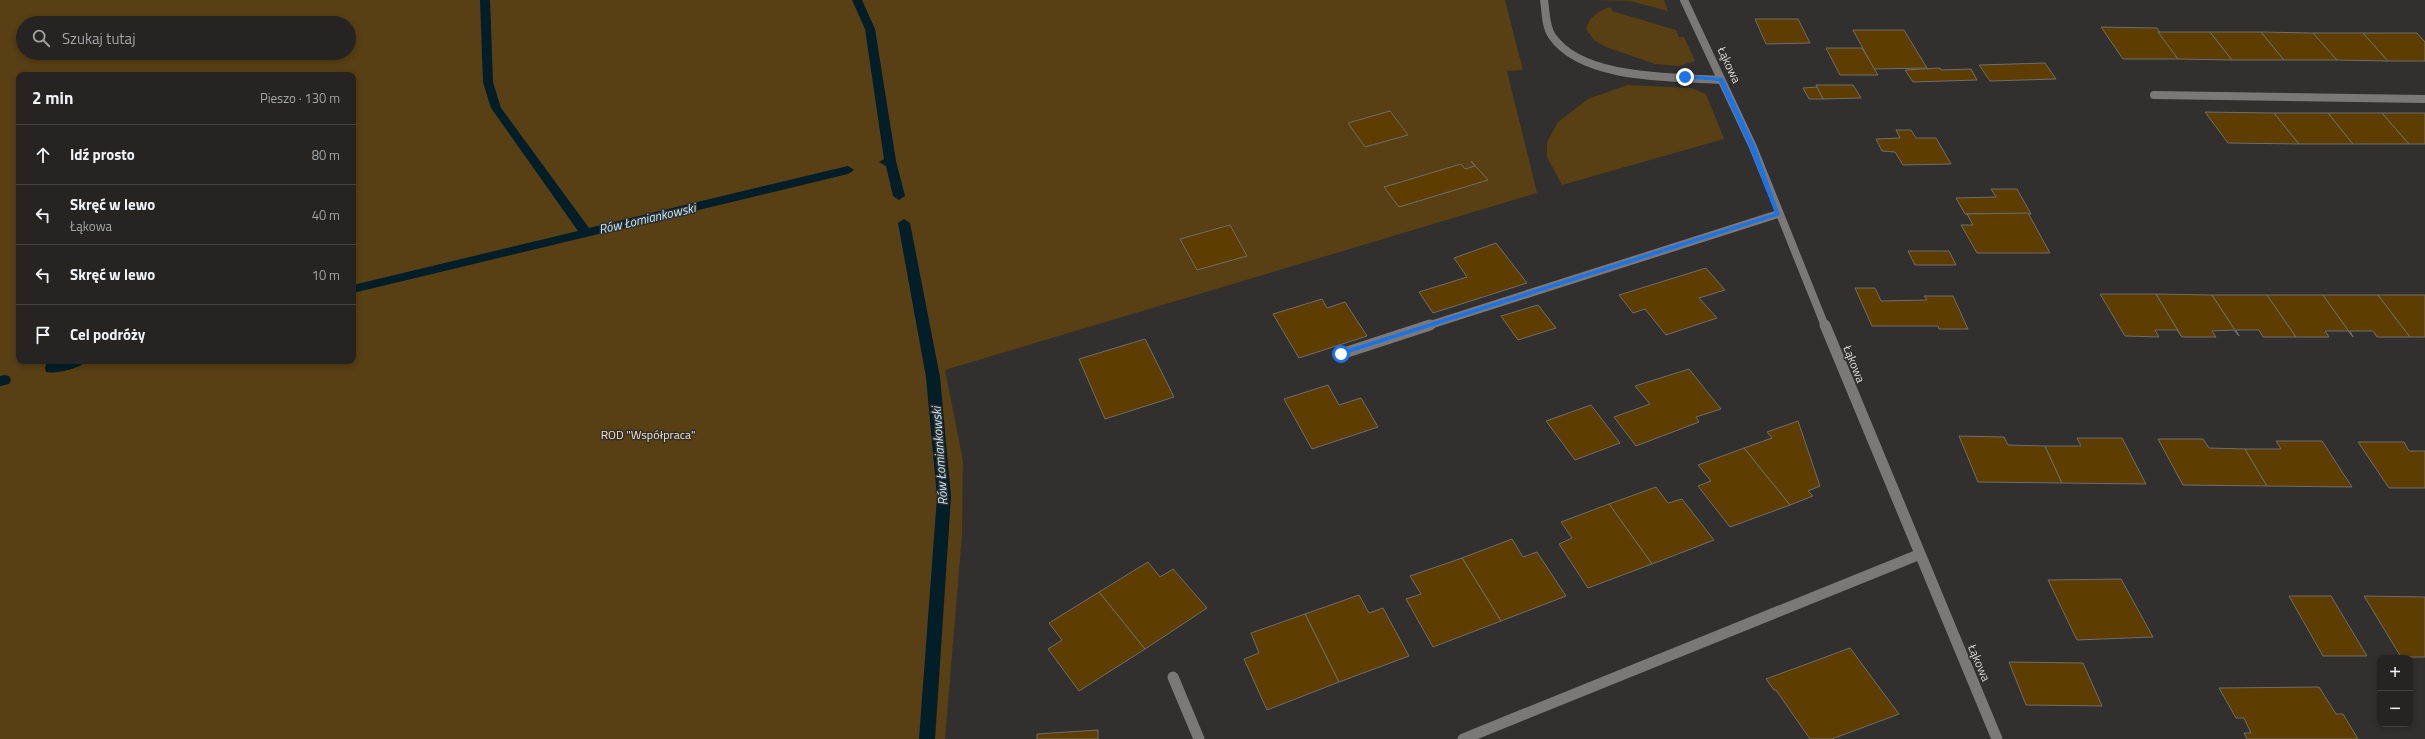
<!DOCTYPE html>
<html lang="pl">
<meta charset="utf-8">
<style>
body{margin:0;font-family:"Titillium Web",sans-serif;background:#31302f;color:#f1f3f6}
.controls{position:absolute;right:12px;bottom:12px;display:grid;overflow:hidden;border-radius:8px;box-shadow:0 2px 6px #0003}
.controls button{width:36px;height:36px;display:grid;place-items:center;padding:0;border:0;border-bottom:1px solid #424140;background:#252422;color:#f1f3f6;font:20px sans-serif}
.stop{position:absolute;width:12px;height:12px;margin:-9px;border:3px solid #1a73e8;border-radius:50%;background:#fff}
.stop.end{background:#1a73e8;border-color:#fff;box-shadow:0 1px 4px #0008}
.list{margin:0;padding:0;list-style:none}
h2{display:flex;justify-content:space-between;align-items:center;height:52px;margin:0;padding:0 16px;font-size:17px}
h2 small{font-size:13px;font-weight:400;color:#a3a4a5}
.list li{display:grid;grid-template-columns:26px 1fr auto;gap:12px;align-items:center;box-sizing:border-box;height:60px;padding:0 16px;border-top:1px solid #424140}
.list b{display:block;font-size:15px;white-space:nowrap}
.list p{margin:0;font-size:13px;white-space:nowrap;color:#a3a4a5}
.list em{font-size:13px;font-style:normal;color:#a3a4a5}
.icon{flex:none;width:22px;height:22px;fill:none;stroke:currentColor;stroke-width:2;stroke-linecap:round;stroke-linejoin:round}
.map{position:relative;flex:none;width:2425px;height:739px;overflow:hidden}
.search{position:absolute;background:#252422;box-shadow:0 2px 6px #0003;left:16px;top:16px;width:340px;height:44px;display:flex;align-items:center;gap:10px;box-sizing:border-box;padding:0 14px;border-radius:22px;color:#a3a4a5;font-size:15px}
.panel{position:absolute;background:#252422;box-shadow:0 2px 6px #0003;left:16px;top:72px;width:340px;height:292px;border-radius:8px}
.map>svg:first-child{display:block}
.green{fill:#583f14;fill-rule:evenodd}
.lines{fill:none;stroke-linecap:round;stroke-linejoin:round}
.stream{fill:#011e29;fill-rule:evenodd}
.building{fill:#5d3e00;stroke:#6f6d6b}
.minor-far1{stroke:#7b7977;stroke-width:8}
.minor{stroke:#7b7977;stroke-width:11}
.route{fill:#1a73e8}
.labels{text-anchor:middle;stroke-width:3;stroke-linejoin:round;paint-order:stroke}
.street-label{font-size:12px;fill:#dbdad9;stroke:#31302e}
.park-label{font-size:12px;fill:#f8e0bd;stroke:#31302e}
.water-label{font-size:13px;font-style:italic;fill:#bce7fc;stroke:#31302e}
</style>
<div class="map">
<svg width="2425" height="739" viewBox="0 0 2425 739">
<rect width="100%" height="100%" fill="#31302e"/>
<g class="green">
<path d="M0,0H1505L1523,70L1507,71L1537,193L945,370L963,461L962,534L945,739H0ZM23,23H349V53H23ZM19,75H353V361H19Z"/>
<polygon points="1594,0 1664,0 1668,11 1630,1"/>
<path d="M1611,7L1612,11L1676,30L1679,37H1684L1695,61L1679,66L1655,64L1606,47L1594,40L1586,29C1589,17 1599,10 1611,7Z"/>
<polygon points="1627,85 1691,88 1706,94 1724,139 1562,185 1547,157 1547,142 1558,122 1588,99"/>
</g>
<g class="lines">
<g class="stream">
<polygon points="480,0 490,0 493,82 501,108 589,228 848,166 854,170 848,174 353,293 353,285 578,231 491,108 483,82"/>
<polygon points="852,0 862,0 875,29 896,161 905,196 899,200 893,196 886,166 879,162 884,159 865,29"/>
<polygon points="904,219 910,223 940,377 951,497 935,739 919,739 937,497 926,377 898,223"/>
<path d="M59,361H85C81,369 55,374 46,372L45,368L46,364Z"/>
<polygon points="4,375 9,376 11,380 9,384 0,386 0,376"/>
</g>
</g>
<g class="building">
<polygon points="1755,19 1798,19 1810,43 1766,44"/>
<polygon points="2101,27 2157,28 2178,59 2123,59"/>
<polygon points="1853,30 1904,30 1927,68 1874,69"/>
<polygon points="2158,32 2210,32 2232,60 2178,59"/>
<polygon points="2210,32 2261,32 2284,60 2232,60"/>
<polygon points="2261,32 2313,33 2337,60 2284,60"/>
<polygon points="2313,33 2363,33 2388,61 2337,60"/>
<polygon points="2363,33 2417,33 2425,42 2425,61 2388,61"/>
<polygon points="1826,48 1862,48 1878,75 1840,75"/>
<polygon points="2045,63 2056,79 1990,81 1979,65"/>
<polygon points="1940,68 1941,70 1971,69 1977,80 1913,82 1905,70"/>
<polygon points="1816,85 1853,85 1861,98 1823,99"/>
<polygon points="1817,87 1823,99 1809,99 1803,88"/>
<polygon points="1390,111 1408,135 1365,147 1348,123"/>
<polygon points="2205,112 2274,113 2299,144 2228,143"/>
<polygon points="2274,113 2328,113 2353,144 2299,144"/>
<polygon points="2328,113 2382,113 2409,144 2353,144"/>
<polygon points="2382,113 2425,113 2425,144 2409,144"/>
<polygon points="1896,130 1911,130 1916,138 1936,138 1951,164 1903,165 1895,152 1882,151 1876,139 1900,138"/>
<polygon points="1471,161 1488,180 1399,207 1384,187 1461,164 1465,169 1475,166"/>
<polygon points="1991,189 2017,189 2031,214 1965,214 1956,198 1996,197"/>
<polygon points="2028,213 2050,253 1977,253 1961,225 1973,225 1967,214"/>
<polygon points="1230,225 1247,256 1197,270 1180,239"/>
<polygon points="1496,243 1527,283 1433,313 1419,292 1467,277 1454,258"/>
<polygon points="1908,251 1949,251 1956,265 1915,265"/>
<polygon points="1706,268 1725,290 1699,298 1717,318 1666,335 1645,309 1633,313 1619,295"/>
<polygon points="1855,288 1875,288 1881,301 1927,300 1924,296 1953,296 1968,329 1939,329 1938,326 1872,326"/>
<polygon points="2100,294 2156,294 2182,337 2177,330 2155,330 2159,337 2125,336"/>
<polygon points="2156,294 2212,295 2239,336 2234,330 2212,331 2216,337 2182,337"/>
<polygon points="2212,295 2267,295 2296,337 2263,337 2259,330 2236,330 2239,336"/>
<polygon points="2267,295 2323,295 2353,337 2348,331 2325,331 2329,337 2296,337"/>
<polygon points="2323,295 2378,295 2410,337 2377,337 2373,331 2350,331 2353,337"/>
<polygon points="2378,295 2425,295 2425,337 2410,337"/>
<polygon points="1322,299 1327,308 1345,302 1367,336 1299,358 1273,314"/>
<polygon points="1538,305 1556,328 1518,340 1501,316"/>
<polygon points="1145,339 1174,397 1105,419 1079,359"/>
<polygon points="1689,369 1721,409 1696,417 1699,422 1636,446 1614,417 1650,404 1635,386"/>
<polygon points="1328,385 1339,405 1361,398 1378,427 1312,449 1284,399"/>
<polygon points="1591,405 1620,443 1575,460 1546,421"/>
<polygon points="1798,421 1820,486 1808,491 1813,496 1790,505 1744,448 1772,438 1767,432"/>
<polygon points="1959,436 2004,437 2008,445 2045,446 2062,483 1978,482"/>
<polygon points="2077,438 2122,438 2146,484 2062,483 2045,446 2081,446"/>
<polygon points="2158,439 2203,439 2209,448 2245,449 2267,486 2183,485"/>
<polygon points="2276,441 2322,441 2352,487 2267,486 2245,449 2281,449"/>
<polygon points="2358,442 2404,442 2409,451 2425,451 2425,488 2389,488"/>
<polygon points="1744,448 1790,505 1730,527 1698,486 1711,481 1698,465"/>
<polygon points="1656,487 1668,503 1682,499 1714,540 1652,564 1609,504"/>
<polygon points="1609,504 1652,564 1588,588 1559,544 1572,538 1561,522"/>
<polygon points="1512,539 1523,557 1537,552 1566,596 1501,621 1462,558"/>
<polygon points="1462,558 1501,621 1433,647 1406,599 1421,594 1410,576"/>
<polygon points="1148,562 1160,577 1173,569 1207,608 1145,649 1099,592"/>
<polygon points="2121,579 2153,637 2077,640 2048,580"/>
<polygon points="1099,592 1145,649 1079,691 1048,649 1062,640 1049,623"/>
<polygon points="1359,595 1369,613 1383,608 1409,656 1339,682 1305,614"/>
<polygon points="2289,596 2331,596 2367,656 2323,656"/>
<polygon points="2364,596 2425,597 2425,657 2401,657"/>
<polygon points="1305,614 1339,682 1267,710 1244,659 1259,653 1251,633"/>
<polygon points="1850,648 1899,714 1832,739 1810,739 1776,690 1774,690 1766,679"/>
<polygon points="2009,662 2083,663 2102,706 2026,705"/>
<polygon points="2319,687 2336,714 2343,714 2358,739 2247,739 2244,733 2251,733 2244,718 2236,718 2219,688"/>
<polygon points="1098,730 1098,739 1037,739 1037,734"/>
</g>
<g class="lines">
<g class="minor-far1">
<path d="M1544,0C1546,11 1545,26 1552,36C1582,80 1673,77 1721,80"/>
<polyline points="1684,0 1753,147 1825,326"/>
<polyline points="2154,95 2425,99"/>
<polyline points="1427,326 1778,214"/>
</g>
<g class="minor">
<polyline points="1825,325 1997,739"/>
<polyline points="1341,354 1430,325"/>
<polyline points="1173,677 1199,739"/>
<polyline points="1463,739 1918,555"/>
</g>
</g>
<polygon class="route" points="1685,75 1723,78 1756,148 1780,215 1339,356 1339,352 1775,213 1750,148 1719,81 1683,78"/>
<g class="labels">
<g class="street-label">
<text transform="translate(1729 65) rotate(65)" y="4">Łąkowa</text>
<text transform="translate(1854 364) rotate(68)" y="4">Łąkowa</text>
<text transform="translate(1979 663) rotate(67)" y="4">Łąkowa</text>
</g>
<g class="park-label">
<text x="648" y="439">ROD "Współpraca"</text>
</g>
<g class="water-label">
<text transform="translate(647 218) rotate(-13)" y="5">Rów Łomiankowski</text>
<text transform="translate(939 456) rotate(-94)" y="5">Rów Łomiankowski</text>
</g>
</g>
</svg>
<div class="controls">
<button>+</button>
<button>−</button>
</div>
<div class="stop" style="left:1341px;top:354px"></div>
<div class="stop end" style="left:1685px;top:77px"></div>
<div class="search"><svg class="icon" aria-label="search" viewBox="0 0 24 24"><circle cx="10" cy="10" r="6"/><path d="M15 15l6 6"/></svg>Szukaj tutaj</div>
<section class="panel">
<h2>2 min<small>Pieszo · 130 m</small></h2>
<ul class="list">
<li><svg class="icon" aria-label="ahead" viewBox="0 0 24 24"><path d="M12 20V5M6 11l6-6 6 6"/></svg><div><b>Idź prosto</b></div><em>80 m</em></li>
<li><svg class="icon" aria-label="left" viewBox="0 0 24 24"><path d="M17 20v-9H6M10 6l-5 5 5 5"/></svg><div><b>Skręć w lewo</b><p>Łąkowa</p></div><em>40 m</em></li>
<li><svg class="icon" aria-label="left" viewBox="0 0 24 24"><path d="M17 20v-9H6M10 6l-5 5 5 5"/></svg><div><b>Skręć w lewo</b></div><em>10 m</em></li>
<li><svg class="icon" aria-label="arrive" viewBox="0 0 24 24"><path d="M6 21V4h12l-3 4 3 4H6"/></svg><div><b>Cel podróży</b></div></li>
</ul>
</section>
</div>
